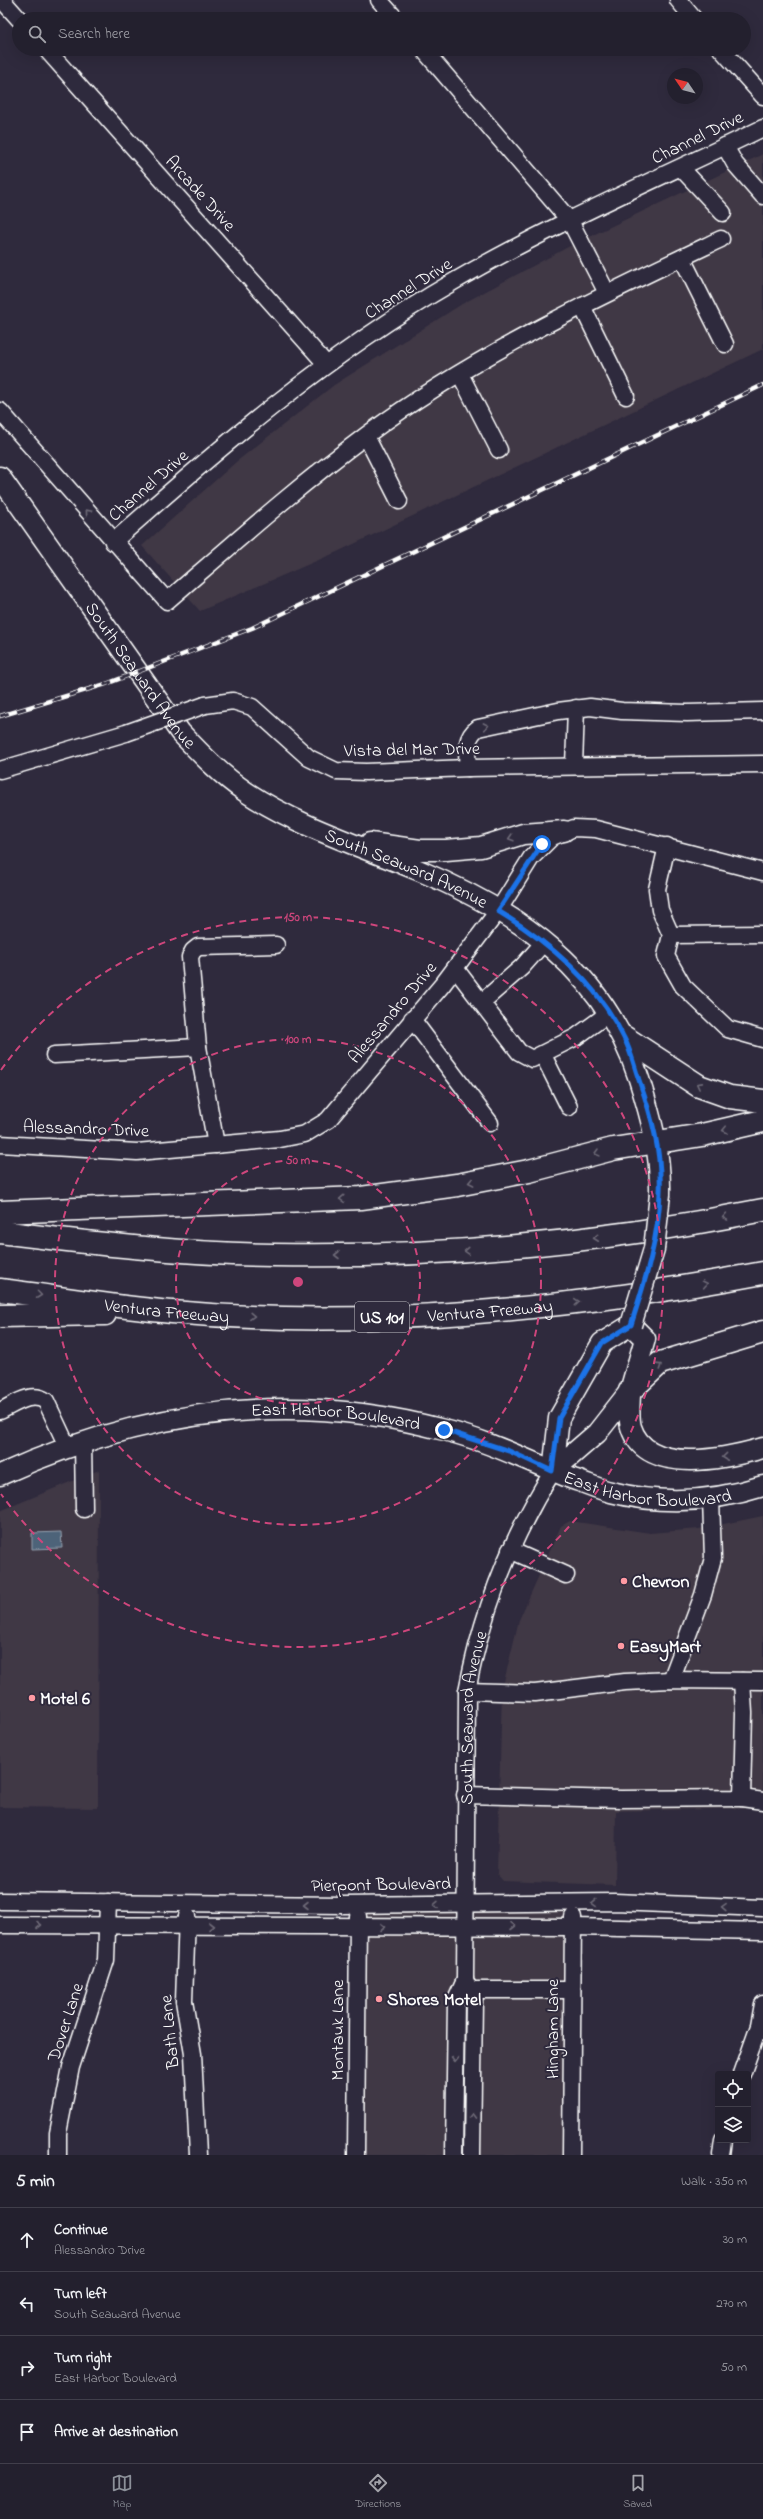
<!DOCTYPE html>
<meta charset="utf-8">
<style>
body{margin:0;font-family:"Indie Flower",sans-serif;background:#2b2836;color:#f1f3f6}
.controls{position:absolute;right:12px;bottom:12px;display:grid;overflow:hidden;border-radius:4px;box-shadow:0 4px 16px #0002}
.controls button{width:36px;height:36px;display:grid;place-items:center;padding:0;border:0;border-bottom:1px solid #403e4a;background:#23202e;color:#f1f3f6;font:20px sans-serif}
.compass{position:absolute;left:667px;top:68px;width:36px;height:36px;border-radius:50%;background:#23202e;box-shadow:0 4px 16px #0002;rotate:305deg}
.stop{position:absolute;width:12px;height:12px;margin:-9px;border:3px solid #1a73e8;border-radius:50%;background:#fff}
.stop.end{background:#1a73e8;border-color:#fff;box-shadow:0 1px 4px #0008}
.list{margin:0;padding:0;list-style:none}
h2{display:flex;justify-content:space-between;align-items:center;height:52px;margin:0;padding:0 16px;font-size:17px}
h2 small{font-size:13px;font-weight:400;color:#a3a3aa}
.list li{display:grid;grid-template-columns:26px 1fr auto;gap:12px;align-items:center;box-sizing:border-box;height:64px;padding:0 16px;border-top:1px solid #403e4a}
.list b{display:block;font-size:15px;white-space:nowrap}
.list p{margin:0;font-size:13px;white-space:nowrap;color:#a3a3aa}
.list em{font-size:13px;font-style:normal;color:#a3a3aa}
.icon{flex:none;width:22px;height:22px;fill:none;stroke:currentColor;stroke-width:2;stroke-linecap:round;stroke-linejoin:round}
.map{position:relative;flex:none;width:763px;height:2155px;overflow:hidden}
.search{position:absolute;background:#23202e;box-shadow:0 4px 16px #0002;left:12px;right:12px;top:12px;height:44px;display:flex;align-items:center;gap:10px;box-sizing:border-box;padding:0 14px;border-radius:22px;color:#a3a3aa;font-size:15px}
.sheet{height:308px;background:#23202e}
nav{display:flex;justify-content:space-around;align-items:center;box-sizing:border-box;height:56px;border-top:1px solid #403e4a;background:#23202e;font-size:11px;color:#a3a3aa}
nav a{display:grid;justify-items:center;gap:2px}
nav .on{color:#8c9099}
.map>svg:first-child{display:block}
.built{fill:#403845}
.water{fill:#4e6379;stroke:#95a1af}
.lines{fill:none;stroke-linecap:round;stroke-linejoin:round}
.minor-casing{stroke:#fff;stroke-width:19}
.major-casing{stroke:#fff;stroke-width:23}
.highway-casing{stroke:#fff;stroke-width:25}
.minor{stroke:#2f2a3d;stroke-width:16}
.major{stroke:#2f2a3d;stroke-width:20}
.highway{stroke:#2f2a3d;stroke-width:22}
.rail-casing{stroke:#fff;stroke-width:4.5}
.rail{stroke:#2f2a3d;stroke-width:3;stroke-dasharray:9;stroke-linecap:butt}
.minor-bridge-casing{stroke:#fff;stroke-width:19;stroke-linecap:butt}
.major-bridge-casing{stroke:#fff;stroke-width:23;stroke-linecap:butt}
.minor-bridge{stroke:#2f2a3d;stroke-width:16}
.major-bridge{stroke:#2f2a3d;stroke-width:20}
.oneway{stroke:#6d6a77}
.route{stroke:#1a73e8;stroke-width:5}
.ring{fill:none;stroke:#ce467c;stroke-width:2;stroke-dasharray:7 5}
.poi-dot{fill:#ff9aa2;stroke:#2f2a3d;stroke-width:1.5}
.labels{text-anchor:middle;stroke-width:4;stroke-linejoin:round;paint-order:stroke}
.shield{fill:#2f2a3d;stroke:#c1bfc5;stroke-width:1}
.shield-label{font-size:17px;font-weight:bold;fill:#fff}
.street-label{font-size:18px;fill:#fff;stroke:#2f2a3d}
.poi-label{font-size:18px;font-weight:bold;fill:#fff;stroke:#2f2a3d;text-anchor:start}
.centre{fill:#ce467c;stroke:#2f2a3d;stroke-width:2}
.ring-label{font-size:12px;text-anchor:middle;font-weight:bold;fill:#ce467c;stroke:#2f2a3d;stroke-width:4;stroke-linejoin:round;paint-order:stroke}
</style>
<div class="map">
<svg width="763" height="2155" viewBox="0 0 763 2155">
<rect width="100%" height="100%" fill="#2f2a3d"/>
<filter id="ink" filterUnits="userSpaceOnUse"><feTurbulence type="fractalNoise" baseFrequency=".025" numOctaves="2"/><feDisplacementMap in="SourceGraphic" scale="8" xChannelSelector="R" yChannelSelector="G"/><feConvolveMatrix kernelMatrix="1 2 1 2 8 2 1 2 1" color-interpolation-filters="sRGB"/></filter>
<g filter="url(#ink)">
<g class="built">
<polygon points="763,154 763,349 337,552 200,611 142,546 236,462 334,385 462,304 570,246"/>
<polygon points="99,1470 98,1808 0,1807 0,1511"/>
<polygon points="763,1516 763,1808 616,1811 615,1885 503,1881 497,1874 502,1690 519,1620 561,1526 570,1521 650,1533 699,1529"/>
<polygon points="574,1904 572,2155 357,2155 358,1905"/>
</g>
<polygon class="water" points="61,1532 62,1548 32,1549 32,1533"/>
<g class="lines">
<g class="minor-casing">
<g id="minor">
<polyline points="2,0 19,19"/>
<polyline points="379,0 396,19"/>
<polyline points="678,0 694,19"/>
<polyline points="46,49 326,364"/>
<polyline points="423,49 570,221 607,293"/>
<polyline points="721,49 763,96"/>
<polyline points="725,146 735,164 763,196"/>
<polyline points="681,168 723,213"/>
<polyline points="682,258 725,344"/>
<polyline points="582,306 626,396"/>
<polyline points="460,374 499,450"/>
<path d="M0,411L167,601C233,544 298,486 368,434C476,354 599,297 721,239"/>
<polyline points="366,436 399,501"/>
<path d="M113,542C220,447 328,354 453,282C552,224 660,178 763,128"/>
<polyline points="205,705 233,701 252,707 309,758 336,771 366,772 468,768 763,764"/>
<polyline points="574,766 576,708"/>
<path d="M468,768C467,753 464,738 478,728L558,711L590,707L622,711L687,713L763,711"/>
<polyline points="0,770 126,733"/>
<polyline points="667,846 657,889 660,910 671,935 666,956 683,986 728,1029 763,1039"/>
<polyline points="671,935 763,934"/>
<polyline points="455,968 519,1052 532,1059 576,1037 609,1013"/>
<polyline points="482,1002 522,967 545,941"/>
<polyline points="412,1019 490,1123"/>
<polyline points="198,1047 190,957 193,951 198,947 276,945"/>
<polyline points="54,1055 198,1047 216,1145"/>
<polyline points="543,1055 569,1107"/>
<polyline points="0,1144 137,1152 280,1139 305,1134 328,1120 443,984 498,911 531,858 552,837 574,828 596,829 763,872"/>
<path d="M0,1411C15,1404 31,1391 46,1401L67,1446"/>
<polyline points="83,1441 84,1509"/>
<polyline points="510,1550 566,1575"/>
<polyline points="671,1680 703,1595 713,1558 711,1499"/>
<polyline points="467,1691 535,1693 625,1682 671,1680 763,1681"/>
<polyline points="465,1795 621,1799 742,1798 744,1713 742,1681"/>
<polyline points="742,1798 763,1801"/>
<polyline points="0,1901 344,1905 615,1902 763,1908"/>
<polyline points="187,1916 184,2001 193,2054 198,2155"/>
<polyline points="0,1925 573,1927 763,1931"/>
<polyline points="465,1980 474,1999 472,2155"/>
<polyline points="470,1990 572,1990"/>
<polyline points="742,2074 759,2026 763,2004"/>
<polyline points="58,2155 58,2133 71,2067 106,1960 108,1902"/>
<polyline points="356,2155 358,1916"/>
<path id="s1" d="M454,2155L456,2000L465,1980L467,1691C482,1612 510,1539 553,1471"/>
<polyline points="571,2155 573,1917"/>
<polyline points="721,2155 723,2140"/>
</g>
</g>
<g class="major-casing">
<g id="major">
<path id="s2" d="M0,477L180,732C201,754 221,775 246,792C299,827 361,846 418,870C520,913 604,970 639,1079C651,1117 661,1153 660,1194"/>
<polyline points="370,843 420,850 446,850 481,847 523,834 564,831"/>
<polygon points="631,1325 645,1339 630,1391 597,1433 553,1471 559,1418 602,1343"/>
<path d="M630,1391C630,1402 628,1417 631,1427C646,1477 728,1458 763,1448"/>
<path id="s3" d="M0,1475C142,1410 291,1389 444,1430C489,1441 530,1462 573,1479C586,1483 598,1489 611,1492C662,1505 713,1502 763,1486"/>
</g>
</g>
<g class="highway-casing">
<g id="highway">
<polyline points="624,1037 699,1086 730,1097 763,1101"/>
<polyline points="0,1212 361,1198 457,1185 529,1171 613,1149 702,1135 763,1121"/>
<path d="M0,1232C90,1243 182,1254 273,1255C438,1258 601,1243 763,1210"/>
<path id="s4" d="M0,1290C57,1297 115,1307 172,1312C369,1330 570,1309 763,1273"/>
<polyline points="0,1316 105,1314"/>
<polyline points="630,1391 660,1363 763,1332"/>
</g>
</g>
<use href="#minor" class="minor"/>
<use href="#major" class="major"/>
<use href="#highway" class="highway"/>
<g class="rail-casing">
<polyline id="rail" points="0,716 106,684 252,628 763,385"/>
</g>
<use href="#rail" class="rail"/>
<g class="minor-bridge-casing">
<polyline id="minor-bridge" points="126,733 205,705"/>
</g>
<g class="major-bridge-casing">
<polyline id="major-bridge" points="631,1325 654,1249 660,1194"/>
</g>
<use href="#minor-bridge" class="minor-bridge"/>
<use href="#major-bridge" class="major-bridge"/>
</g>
<defs><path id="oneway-chevron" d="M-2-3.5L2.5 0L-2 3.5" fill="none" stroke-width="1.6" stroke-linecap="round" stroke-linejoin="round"/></defs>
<g class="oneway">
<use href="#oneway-chevron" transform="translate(88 512) rotate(-131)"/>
<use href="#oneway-chevron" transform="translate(486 726) rotate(-11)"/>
<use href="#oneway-chevron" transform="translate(511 838) rotate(163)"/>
<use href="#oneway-chevron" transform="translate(699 1085) rotate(-152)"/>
<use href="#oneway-chevron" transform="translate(725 1130) rotate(167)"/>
<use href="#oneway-chevron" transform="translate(597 1153) rotate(165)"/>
<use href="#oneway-chevron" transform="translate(471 1182) rotate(169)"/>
<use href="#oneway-chevron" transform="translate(342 1199) rotate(177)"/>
<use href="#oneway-chevron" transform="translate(725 1217) rotate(170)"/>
<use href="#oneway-chevron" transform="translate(596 1238) rotate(174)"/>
<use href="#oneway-chevron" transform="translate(467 1251) rotate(177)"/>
<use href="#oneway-chevron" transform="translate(337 1255) rotate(180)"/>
<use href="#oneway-chevron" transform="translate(705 1284) rotate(-11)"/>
<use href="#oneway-chevron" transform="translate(39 1295) rotate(7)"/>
<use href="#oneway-chevron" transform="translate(577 1302) rotate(-5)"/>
<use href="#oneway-chevron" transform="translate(252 1316) rotate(2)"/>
<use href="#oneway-chevron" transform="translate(659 1366) rotate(-33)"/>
<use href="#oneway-chevron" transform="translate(725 1457) rotate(174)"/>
<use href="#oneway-chevron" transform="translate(594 1903) rotate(178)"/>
<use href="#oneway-chevron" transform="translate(306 1905) rotate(-180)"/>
<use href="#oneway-chevron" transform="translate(436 1905) rotate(179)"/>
<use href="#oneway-chevron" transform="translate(724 1907) rotate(-178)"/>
<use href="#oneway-chevron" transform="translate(39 1925)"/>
<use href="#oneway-chevron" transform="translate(211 1926)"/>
<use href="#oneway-chevron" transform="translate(513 1926)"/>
<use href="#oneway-chevron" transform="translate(383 1927)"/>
<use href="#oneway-chevron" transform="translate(455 2059) rotate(91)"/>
<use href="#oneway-chevron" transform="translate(472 2116) rotate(-89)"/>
</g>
</g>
<g class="lines" filter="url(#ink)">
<path class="route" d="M444,1430L509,1451L552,1471L559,1418L602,1343L631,1325C645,1281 659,1238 660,1192C662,1153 652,1117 639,1080C634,1066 631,1051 624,1038C597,982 549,942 498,911L542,844"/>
</g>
<g class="ring">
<circle cx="298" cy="1282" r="122"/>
<circle cx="298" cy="1282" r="243"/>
<path d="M1 1070A365 365 0 1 1 1 1494"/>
</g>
<g class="poi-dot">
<circle cx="624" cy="1581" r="4"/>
<circle cx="621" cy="1646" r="4"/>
<circle cx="32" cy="1698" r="4"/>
<circle cx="379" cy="1999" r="4"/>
</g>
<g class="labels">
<rect class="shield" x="355" y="1302" width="54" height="30" rx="3"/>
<g class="shield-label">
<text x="382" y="1323">US 101</text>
</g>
<g class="street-label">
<text transform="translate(697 137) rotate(-26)" y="6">Channel Drive</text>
<text transform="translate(201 193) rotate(48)" y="6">Arcade Drive</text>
<text transform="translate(408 288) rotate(-32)" y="6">Channel Drive</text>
<text transform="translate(148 485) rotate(-41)" y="6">Channel Drive</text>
<text dy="6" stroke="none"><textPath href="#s2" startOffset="243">South Seaward Avenue</textPath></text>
<text transform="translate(412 749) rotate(-1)" y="6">Vista del Mar Drive</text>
<text dy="6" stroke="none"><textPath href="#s2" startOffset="579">South Seaward Avenue</textPath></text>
<text transform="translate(392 1012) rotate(-50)" y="6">Alessandro Drive</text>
<text transform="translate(86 1128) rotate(2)" y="6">Alessandro Drive</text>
<text dy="6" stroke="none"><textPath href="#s4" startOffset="168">Ventura Freeway</textPath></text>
<text dy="6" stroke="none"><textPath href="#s4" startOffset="492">Ventura Freeway</textPath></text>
<text dy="6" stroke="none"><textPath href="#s3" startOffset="346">East Harbor Boulevard</textPath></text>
<text dy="6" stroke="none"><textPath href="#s3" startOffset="670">East Harbor Boulevard</textPath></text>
<text dy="6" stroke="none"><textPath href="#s1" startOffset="440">South Seaward Avenue</textPath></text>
<text transform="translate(381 1884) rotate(-1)" y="6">Pierpont Boulevard</text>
<text transform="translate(65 2022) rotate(-72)" y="6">Dover Lane</text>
<text transform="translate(552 2029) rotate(-90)" y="6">Hingham Lane</text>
<text transform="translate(337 2030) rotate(-90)" y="6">Montauk Lane</text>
<text transform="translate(169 2032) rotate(-96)" y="6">Bath Lane</text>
</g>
<g class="poi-label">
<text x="632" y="1587">Chevron</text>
<text x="629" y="1652">EasyMart</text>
<text x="40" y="1704">Motel 6</text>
<text x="387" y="2005">Shores Motel</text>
</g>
</g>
<circle cx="298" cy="1282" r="6" class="centre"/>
<g class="ring-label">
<text x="298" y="921">150 m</text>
<text x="298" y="1043">100 m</text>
<text x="298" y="1164">50 m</text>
</g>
</svg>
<div class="controls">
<button><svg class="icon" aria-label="locate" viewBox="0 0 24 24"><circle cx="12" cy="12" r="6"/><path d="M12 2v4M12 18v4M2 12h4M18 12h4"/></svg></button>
<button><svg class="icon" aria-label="layers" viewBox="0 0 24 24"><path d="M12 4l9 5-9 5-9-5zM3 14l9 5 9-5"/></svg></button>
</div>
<svg class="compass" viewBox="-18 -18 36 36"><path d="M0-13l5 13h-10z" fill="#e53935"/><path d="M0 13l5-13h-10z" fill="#a3a3aa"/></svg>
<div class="stop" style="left:542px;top:844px"></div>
<div class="stop end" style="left:444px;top:1430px"></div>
<div class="search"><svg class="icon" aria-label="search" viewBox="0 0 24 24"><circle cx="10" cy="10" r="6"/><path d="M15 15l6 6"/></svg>Search here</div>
</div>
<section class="sheet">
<h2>5 min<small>Walk · 350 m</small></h2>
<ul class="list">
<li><svg class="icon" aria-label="ahead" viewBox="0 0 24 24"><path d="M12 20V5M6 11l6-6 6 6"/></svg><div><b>Continue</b><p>Alessandro Drive</p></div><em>30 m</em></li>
<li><svg class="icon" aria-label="left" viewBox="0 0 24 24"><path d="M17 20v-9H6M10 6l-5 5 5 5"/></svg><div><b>Turn left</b><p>South Seaward Avenue</p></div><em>270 m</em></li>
<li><svg class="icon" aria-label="right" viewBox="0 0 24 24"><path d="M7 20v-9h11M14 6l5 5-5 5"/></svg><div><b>Turn right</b><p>East Harbor Boulevard</p></div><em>50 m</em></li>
<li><svg class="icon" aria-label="arrive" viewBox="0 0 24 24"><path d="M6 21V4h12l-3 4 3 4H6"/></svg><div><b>Arrive at destination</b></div></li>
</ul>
</section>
<nav>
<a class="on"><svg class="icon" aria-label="map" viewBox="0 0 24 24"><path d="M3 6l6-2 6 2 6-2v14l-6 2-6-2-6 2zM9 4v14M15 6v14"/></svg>Map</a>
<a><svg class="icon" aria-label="directions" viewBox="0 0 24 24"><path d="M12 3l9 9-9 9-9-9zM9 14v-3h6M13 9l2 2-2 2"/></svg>Directions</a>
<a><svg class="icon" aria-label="saved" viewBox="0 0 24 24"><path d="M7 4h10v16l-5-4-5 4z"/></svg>Saved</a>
</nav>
